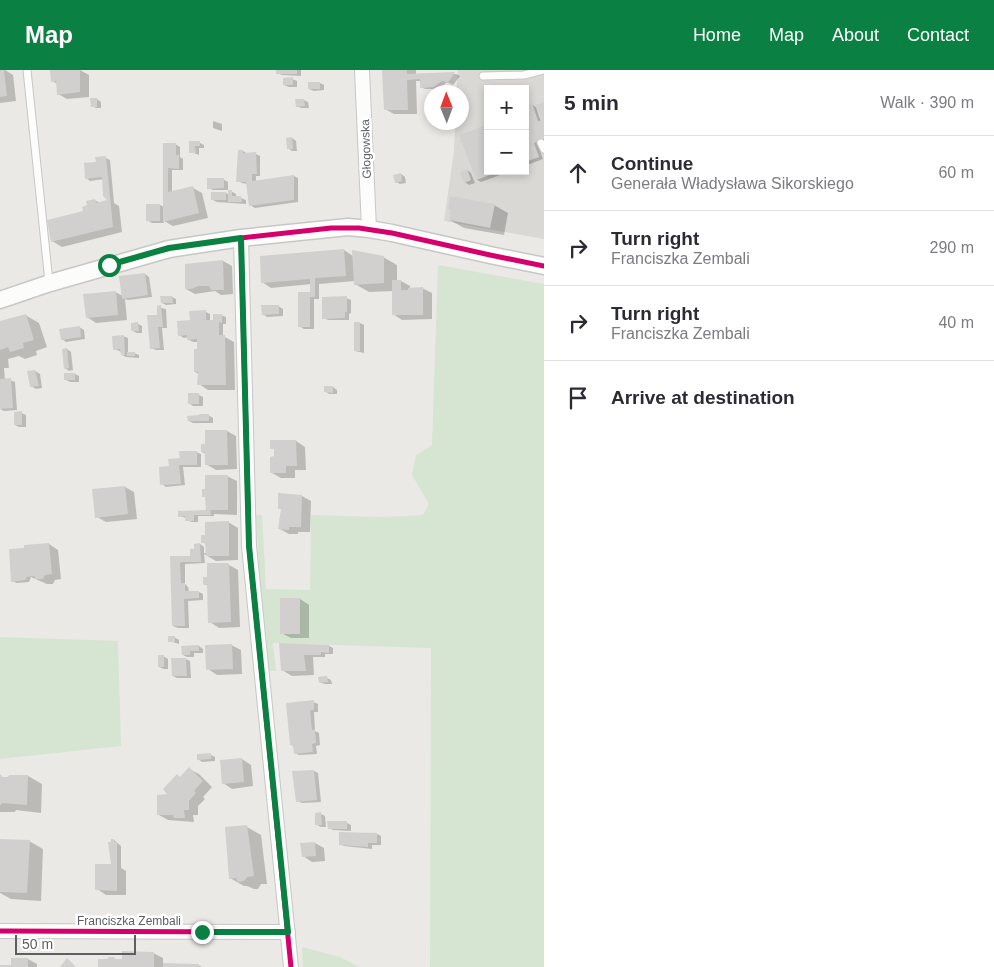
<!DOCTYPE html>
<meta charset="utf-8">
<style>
body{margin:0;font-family:Helvetica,sans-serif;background:#f7f7f7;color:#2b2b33}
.controls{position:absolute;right:15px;top:15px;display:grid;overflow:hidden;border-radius:0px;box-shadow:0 2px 8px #0003}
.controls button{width:45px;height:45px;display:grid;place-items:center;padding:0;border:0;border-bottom:1px solid #e1e1e2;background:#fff;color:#2b2b33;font:25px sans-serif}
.compass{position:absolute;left:424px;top:15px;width:45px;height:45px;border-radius:50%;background:#fff;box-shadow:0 2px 8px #0003;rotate:359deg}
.scale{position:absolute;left:15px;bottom:12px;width:121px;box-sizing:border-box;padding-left:5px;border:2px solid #5b5f62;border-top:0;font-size:14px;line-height:18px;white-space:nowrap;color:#5b5f62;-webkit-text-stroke:4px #fff;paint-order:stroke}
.stop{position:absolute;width:15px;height:15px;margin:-11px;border:4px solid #0b8043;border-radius:50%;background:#fff}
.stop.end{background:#0b8043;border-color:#fff;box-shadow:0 1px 5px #0008}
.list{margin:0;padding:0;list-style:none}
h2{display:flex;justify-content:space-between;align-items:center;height:65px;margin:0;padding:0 20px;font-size:21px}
h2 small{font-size:16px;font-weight:400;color:#7c7c81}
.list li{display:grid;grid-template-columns:32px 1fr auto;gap:15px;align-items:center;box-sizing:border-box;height:75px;padding:0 20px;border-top:1px solid #e1e1e2}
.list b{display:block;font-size:19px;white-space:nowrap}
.list p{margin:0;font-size:16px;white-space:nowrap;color:#7c7c81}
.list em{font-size:16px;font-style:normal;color:#7c7c81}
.icon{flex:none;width:28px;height:28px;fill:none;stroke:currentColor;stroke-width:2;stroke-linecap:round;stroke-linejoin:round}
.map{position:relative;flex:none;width:544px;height:897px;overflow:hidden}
header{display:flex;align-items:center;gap:30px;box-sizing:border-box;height:70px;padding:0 25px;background:#0b8043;color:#fff}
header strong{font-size:24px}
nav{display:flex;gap:28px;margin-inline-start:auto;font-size:18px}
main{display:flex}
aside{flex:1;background:#fff}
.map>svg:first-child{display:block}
.industrial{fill:#dad8d5;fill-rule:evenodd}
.green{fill:#d5e5d1}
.shadow{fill:#0003}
.building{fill:#d1d0ce}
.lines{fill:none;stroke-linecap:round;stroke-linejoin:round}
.service-casing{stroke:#c7c7c7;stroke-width:9}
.minor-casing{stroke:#c7c7c7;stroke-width:16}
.tertiary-casing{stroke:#c7c7c7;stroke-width:19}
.service{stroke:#fcfcfb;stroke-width:7}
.minor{stroke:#fcfcfb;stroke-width:14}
.tertiary{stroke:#fcfcfb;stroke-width:16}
.cycleway-casing{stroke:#fff;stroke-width:8}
.cycleway{stroke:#d6006c;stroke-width:5}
.route{stroke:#0b8043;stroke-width:6}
.labels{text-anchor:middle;stroke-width:5;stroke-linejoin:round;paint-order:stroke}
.street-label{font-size:12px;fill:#5b5f62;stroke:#fff}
</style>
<header>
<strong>Map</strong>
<nav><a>Home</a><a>Map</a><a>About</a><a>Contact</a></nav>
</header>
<main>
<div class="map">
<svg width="544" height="897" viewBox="0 0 544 897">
<rect width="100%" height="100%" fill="#eae9e5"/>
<path class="industrial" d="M458,0H544V169L444,151L454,81L455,53L462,52V22H456ZM488,19H525V101H488Z"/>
<g class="green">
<polygon points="438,195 544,214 544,897 430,897 431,578 273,573 276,601 269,601 259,502 256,445 262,445 266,519 310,520 311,445 384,447 423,445 429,434 412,405 416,385 432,375"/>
<polygon points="0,567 118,571 121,676 0,689"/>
<polygon points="302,877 340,887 359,897 303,897"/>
</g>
<g class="shadow">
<polygon points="0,0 5,0 13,5 16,31 0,33"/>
<polygon points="80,0 89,5 89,27 67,29 58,24 57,14 53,11"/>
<polygon points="277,0 301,0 301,6 282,5 277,3"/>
<polygon points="384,0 416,0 416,5 456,4 460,6 453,15 447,12 439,19 425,19 421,17 421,11 416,11 417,44 394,44 385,39"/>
<polygon points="292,9 297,11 297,17 289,17 284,15"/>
<polygon points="320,13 324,15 324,20 314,21 309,19"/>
<polygon points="92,29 97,29 101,32 101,38 96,38 92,36"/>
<polygon points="304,30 308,32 309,38 301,38 297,36"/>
<polygon points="544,33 544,73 538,75 543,89 525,96 525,37 531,34 536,37 541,52 543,51 538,36"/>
<polygon points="213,51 222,54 222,61 213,58"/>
<polygon points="486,57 488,101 511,101 481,112 477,110"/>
<polygon points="292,68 296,71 297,81 292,81 288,78"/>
<polygon points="190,73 200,73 204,75 204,78 199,78 199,85 191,82"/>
<polygon points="164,74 175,74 180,77 180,87 183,89 183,100 172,100 172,122 193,118 202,123 208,148 173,156 164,151 164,153 152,153 147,150 160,135 164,137"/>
<polygon points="243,81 248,84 256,84 260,86 260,106 256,106 256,112 294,106 298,108 298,132 255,138 250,135 247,114 242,113 238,111"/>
<polygon points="106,88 110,90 114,133 119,136 122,162 62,177 52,171 85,142 94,130 100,133 110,130 104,109 90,111 86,108 97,93"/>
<polygon points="467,100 471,103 475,113 469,115 465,112"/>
<polygon points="401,104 405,107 406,113 400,114 396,112"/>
<polygon points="223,109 228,112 228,120 213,120 208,118"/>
<polygon points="231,121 236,124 236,128 241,128 246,130 246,134 217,132 213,130 226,123 229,125"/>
<polygon points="494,135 508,143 504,165 464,158 450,150"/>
<polygon points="344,180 353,186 383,187 397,195 397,211 401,211 410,216 410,219 422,218 432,223 432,249 402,250 393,244 393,221 369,222 355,214 355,211 319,214 319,229 314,229 314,259 304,259 299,256 311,223 311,214 271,218 262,212"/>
<polygon points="223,191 232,196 233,224 221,225 215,221 195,224 186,219 186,195"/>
<polygon points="145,204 149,207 152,227 128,230 125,229 127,250 96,253 87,247 115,222 123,226"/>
<polygon points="172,227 176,229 176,234 166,235 162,233"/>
<polygon points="346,228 351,230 351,243 349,244 349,250 328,250 324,248"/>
<polygon points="278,236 283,239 283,246 267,247 263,244"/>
<polygon points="158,237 166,239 167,258 162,258 164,280 156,280 151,278 159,246"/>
<polygon points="206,242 210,244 210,252 214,251 221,245 226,247 226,254 223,254 223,266 234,272 235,320 208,320 199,314 199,304 195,302 198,272 193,272 189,270 189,267 184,268 179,265 191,251"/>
<polygon points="25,245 39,253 47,277 36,281 37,285 25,289 19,286 8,289 9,298 4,298 5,310 10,310 15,312 17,340 4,341 0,339 0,252"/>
<polygon points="360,253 364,255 364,283 355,281"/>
<polygon points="138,254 142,256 142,263 137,263 133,261"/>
<polygon points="79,257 84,260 85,269 66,272 62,269"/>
<polygon points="123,266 128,268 128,283 134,283 139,285 139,288 126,287 122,285 122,282 114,279"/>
<polygon points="67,279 71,282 73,300 69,301 65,298"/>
<polygon points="35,301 40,304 42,318 36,319 31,316"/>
<polygon points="75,304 79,306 79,312 70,312 66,310"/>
<polygon points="333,317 337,320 337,324 329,324 325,321"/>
<polygon points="189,325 199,325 203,327 203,336 193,336 189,333"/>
<polygon points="21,343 26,345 26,357 19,357 15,355"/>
<polygon points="208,345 213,348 213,353 193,353 189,351"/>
<polygon points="227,361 236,366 237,399 216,400 206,394 206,384 202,382 206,375"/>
<polygon points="296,371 305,377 306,400 295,400 295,408 281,408 272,403 275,388 275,380 271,378"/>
<polygon points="196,382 201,384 201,397 183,397 185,415 166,417 162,414 170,398 181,389"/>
<polygon points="227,406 237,411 237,445 214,444 214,446 198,446 198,452 191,452 186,448 180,446 180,442 211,442 207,439 207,428 203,426 206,421"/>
<polygon points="125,417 134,422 137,449 106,452 97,447"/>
<polygon points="302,426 311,431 310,462 298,462 298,464 289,464 280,459 282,440 279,438"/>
<polygon points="228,452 238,458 238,490 216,491 204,484 205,493 185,494 185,514 188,517 189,522 199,522 203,524 203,530 188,531 189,558 178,558 173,556 171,487 191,487 200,474 204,477 204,483 207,483 207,475 203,472 206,466"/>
<polygon points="49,474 58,480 61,509 55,510 53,514 47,514 31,507 29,512 17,513 12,511"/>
<polygon points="229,495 238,500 240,557 219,558 210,552 209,516 204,514 208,508"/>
<polygon points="300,529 309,535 309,568 291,568 281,563"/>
<polygon points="174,567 179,570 179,574 169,571"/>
<polygon points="231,575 241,580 242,604 217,605 208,599"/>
<polygon points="280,575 329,576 333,578 333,584 325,584 325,587 313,587 314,605 292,606 282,600"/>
<polygon points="199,576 203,579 203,583 194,583 194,587 187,587 183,585 183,577"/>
<polygon points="163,586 168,589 168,599 164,599 159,597"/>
<polygon points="186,589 190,591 191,608 177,608 173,606"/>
<polygon points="327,608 331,610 332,614 324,614 320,612"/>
<polygon points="313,632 318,634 318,642 314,642 315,661 319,663 320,675 316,676 317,684 299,685 295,683 294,676 291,675"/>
<polygon points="211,685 215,687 215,691 202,692 198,689"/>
<polygon points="242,689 251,695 253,716 232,719 223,713"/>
<polygon points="189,699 199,704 212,717 203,727 205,729 198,736 198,745 193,745 194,752 168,750 159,745 181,708"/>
<polygon points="314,701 318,703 321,732 302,733 298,731"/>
<polygon points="0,706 5,708 9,708 10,706 28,706 42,714 41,743 16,740 15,742 0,742"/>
<polygon points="321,744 325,746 326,757 321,757 317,755"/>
<polygon points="347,753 351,755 351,761 333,760 329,758"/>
<polygon points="247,757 261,765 267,814 261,814 258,819 254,819 247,816 244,816 230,808"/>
<polygon points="377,764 381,766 381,775 372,775 372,779 344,776 340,774"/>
<polygon points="0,770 29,771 43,779 41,831 11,829 0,823"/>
<polygon points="114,770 121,776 121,798 126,801 126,825 106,825 97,819 115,796 109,773"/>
<polygon points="315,773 324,778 325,791 312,792 303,786"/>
<polygon points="153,883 163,888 163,895 198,895 202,897 99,897 113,888 117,890"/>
<polygon points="28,889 37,894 37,897 0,897 12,896"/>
</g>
<g class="building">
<polygon points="0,0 4,0 7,26 0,27"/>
<polygon points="50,0 80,0 80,22 57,25 56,11 51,12"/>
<rect x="276" y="0" width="21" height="4"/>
<polygon points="382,0 407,0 407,4 455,2 448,13 442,11 434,17 420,18 420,9 407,10 408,40 384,40"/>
<polygon points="293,7 293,15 283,15 283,8"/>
<rect x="308" y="12" width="12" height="7"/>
<polygon points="90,28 97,28 97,37 91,37"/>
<polygon points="295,29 304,29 305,36 296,37"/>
<polygon points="544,32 544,69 534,73 539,87 525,92 525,49 530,59 525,46 525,35 532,33 538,51 542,50 536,35"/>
<polygon points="488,51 488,101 501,101 476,110 459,65 484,56 483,53"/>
<polygon points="292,67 293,79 287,79 286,68"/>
<polygon points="189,71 200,71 200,76 195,76 196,83 189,83"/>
<polygon points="163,73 176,73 176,85 179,85 179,99 168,98 168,122 193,116 199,143 163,152"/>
<polygon points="238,80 243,80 243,83 256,82 257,104 252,104 252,111 294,105 294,130 249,136 246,112 236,112"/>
<polygon points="106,86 113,157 51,172 47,150 83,141 82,137 87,135 86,131 95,129 96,133 107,130 103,126 102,107 85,109 84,93 96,92 95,87"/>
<polygon points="467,99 471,110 464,113 460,102"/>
<polygon points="401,103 402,111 395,113 393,105"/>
<polygon points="207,108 224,108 224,118 207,119"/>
<polygon points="228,120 232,120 232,126 241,126 242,132 228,132"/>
<rect x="211" y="122" width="15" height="8"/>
<polygon points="450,126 495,134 490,158 449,150 451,140 448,139"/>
<rect x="146" y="134" width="14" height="17"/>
<polygon points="344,179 346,206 315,208 315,227 310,227 310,257 298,257 298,222 310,222 310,209 261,213 260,186"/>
<polygon points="352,180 384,186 384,213 354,215"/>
<polygon points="223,190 224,220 211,220 209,216 198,216 192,219 185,219 185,194"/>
<polygon points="145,203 148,225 122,229 119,206"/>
<polygon points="392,210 401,210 401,220 408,220 408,218 423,217 423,245 392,245"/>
<polygon points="116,221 118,245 86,248 83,224"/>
<polygon points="160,226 172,226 173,233 161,233"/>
<polygon points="347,226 347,242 345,242 345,248 322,249 322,227"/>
<polygon points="161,235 163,257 158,257 160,278 150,279 147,245 157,245 157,236"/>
<polygon points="261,235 279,235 279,244 262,245"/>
<polygon points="206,240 206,250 213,250 213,244 222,244 222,253 219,252 219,265 225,265 226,315 197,315 198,302 194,302 194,279 197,279 197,269 187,270 187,265 178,266 177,251 190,250 189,241"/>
<polygon points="26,244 34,270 23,273 24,278 10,282 8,277 0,280 0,251"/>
<polygon points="138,252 139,261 131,261 131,253"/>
<rect x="354" y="252" width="6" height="29"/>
<polygon points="80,256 81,267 61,270 59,259"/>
<polygon points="124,265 125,285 121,285 120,279 113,280 112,266"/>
<polygon points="67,278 69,298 64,299 62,279"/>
<rect x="127" y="282" width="8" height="4"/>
<polygon points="35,300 39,316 30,317 27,301"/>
<rect x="64" y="303" width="11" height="7"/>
<polygon points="11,308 13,338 0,339 0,309"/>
<polygon points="324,316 333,316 333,323 324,322"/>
<rect x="188" y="323" width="11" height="11"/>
<polygon points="22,341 22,355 14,355 14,342"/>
<polygon points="199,344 209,344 209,351 188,351 187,346 199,345"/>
<polygon points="205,360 227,360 228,395 205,395 205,382 201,382 201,374 205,374"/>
<polygon points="270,370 296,370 297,396 286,396 286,403 270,403 270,387 274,386 274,379 270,379"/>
<polygon points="179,381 197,381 197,395 179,395 181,414 160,415 159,397 169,396 168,389 180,388"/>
<polygon points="205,405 228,405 228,440 210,440 211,445 194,445 194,451 185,451 185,446 178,447 178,441 206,440 205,427 202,427 202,419 205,419"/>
<polygon points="125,416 128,444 95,448 92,419"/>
<polygon points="278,423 302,425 301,457 289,457 289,460 278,459 281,439 278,439"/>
<polygon points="229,451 229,486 206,486 205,473 201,473 201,465 205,465 205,452"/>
<polygon points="49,473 52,504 45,505 43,509 36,509 34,506 27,507 25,510 11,512 9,479 24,478 24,475"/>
<polygon points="200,473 201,492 181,492 180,494 181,513 185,513 185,521 199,521 199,528 184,529 185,556 172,556 170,486 190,486 190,479 194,479 194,474"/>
<polygon points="207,493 229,493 231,552 208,553 207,514 203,515 203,507 207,507"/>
<rect x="280" y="528" width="20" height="36"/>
<rect x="168" y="566" width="7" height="6"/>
<polygon points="279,573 329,575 329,583 321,582 321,585 304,585 306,601 281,601"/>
<polygon points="232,574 233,599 206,600 205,575"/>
<polygon points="199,575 199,581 190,581 190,585 182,585 181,576"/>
<rect x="158" y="585" width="6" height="12"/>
<polygon points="171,588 186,588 187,606 172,606"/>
<polygon points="327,606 328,612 319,613 318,607"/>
<polygon points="314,630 314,640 310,640 312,660 315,659 316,673 312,674 313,682 294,684 293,675 290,675 286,633"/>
<polygon points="211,683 211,689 197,690 197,684"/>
<polygon points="242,688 244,712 222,714 220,690"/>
<polygon points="189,697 203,711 194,721 196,723 189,731 189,740 184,740 185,748 174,748 173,745 157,745 157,725 167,724 163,719 177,704 180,707"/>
<polygon points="314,700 317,730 296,732 292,701"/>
<polygon points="0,704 3,707 8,707 9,705 28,705 27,735 2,733 0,736"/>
<polygon points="321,742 322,755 315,755 315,743"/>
<polygon points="327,751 347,751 347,759 328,759"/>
<polygon points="247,755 254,806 247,807 244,811 238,812 236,808 229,809 225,757"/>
<polygon points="339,762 377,763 377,773 368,773 368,777 339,775"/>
<polygon points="0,769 30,770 27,823 0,822"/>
<polygon points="111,769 114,769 114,772 117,772 117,821 95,820 95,794 111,794 108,772 111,772"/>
<polygon points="315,772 316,786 302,787 300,773"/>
<polygon points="122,881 154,882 154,897 98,897 98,889 107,889 109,887 114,887 115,889 122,889"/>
<polygon points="11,888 28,888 28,897 0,897 0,895 11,895"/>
<polygon points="67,888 76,897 60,897"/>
<polygon points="163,893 199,894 199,897 163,897"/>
</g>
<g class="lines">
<g class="service-casing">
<g id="service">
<polyline points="27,0 49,212"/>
<polyline points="483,6 524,5 543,0"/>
<polyline points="541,73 544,79"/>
</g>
</g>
<g class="minor-casing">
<g id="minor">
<polyline points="362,0 369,159"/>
<polyline points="241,168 249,476 291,897"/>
<polyline points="0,861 288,862"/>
</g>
</g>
<g class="tertiary-casing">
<polyline id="tertiary" points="0,230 50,213 169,179 241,168 348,157 369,159 392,163 490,185 544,196"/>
</g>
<use href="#service" class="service"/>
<use href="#minor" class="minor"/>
<use href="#tertiary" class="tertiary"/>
<g class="cycleway-casing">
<g id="cycleway">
<polyline points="0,861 288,862"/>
<polyline points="291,897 249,476 241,168 331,158 359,158 392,163 490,185 544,196"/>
</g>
</g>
<use href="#cycleway" class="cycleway"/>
</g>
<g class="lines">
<polyline class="route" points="109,195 169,178 241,168 249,476 288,862 202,862"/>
</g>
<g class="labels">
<g class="street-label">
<text transform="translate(366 79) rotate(-92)" y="4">Głogowska</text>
<text x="129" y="855">Franciszka Zembali</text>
</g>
</g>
</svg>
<div class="controls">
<button>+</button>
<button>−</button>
</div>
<svg class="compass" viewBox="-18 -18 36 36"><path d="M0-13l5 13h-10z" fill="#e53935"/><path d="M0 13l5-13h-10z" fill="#7c7c81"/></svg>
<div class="scale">50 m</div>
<div class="stop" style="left:109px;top:195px"></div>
<div class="stop end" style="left:202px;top:862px"></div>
</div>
<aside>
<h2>5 min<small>Walk · 390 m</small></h2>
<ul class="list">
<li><svg class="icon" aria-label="ahead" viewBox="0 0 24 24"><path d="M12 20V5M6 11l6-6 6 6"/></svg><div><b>Continue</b><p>Generała Władysława Sikorskiego</p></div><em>60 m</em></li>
<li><svg class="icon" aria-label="right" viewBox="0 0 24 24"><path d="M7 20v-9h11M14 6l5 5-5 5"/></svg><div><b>Turn right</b><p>Franciszka Zembali</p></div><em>290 m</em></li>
<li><svg class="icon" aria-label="right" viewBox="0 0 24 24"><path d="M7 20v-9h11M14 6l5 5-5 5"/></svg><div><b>Turn right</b><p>Franciszka Zembali</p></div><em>40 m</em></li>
<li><svg class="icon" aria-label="arrive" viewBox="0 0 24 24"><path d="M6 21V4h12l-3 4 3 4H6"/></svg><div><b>Arrive at destination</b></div></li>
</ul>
</aside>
</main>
